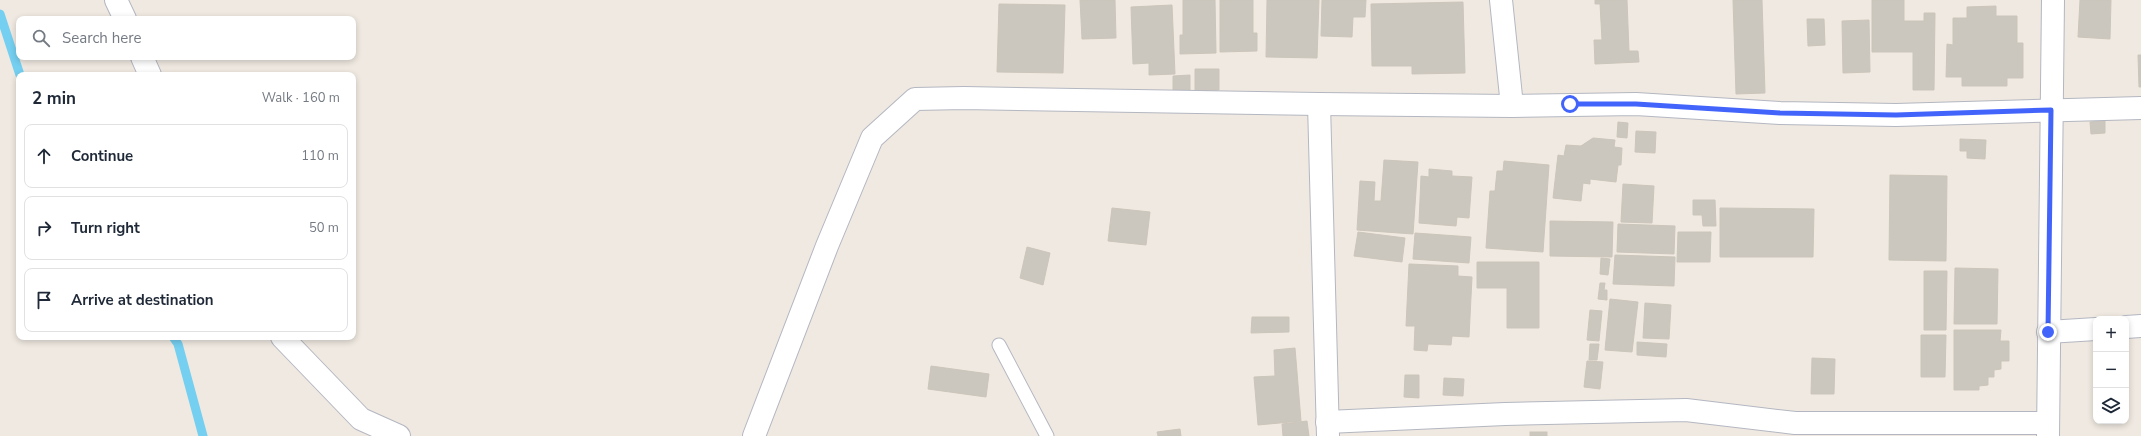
<!DOCTYPE html>
<meta charset="utf-8">
<style>
body{margin:0;font-family:"Nunito Sans",sans-serif;background:#f6f6f7;color:#1f2937}
.controls{position:absolute;right:12px;bottom:12px;display:grid;overflow:hidden;border-radius:8px;box-shadow:0 2px 6px #0003}
.controls button{width:36px;height:36px;display:grid;place-items:center;padding:0;border:0;border-bottom:1px solid #e0e1e3;background:#fff;color:#1f2937;font:20px sans-serif}
.stop{position:absolute;width:12px;height:12px;margin:-9px;border:3px solid #4264fb;border-radius:50%;background:#fff}
.stop.end{background:#4264fb;border-color:#fff;box-shadow:0 1px 4px #0008}
.list{margin:0;padding:0;list-style:none}
h2{display:flex;justify-content:space-between;align-items:center;height:52px;margin:0;padding:0 16px;font-size:17px}
h2 small{font-size:13px;font-weight:400;color:#747a83}
.list li{display:grid;grid-template-columns:26px 1fr auto;gap:12px;align-items:center;box-sizing:border-box;height:64px;margin:0 8px 8px;padding:0 8px;border:1px solid #e0e1e3;border-radius:8px}
.list b{display:block;font-size:15px;white-space:nowrap}
.list em{font-size:13px;font-style:normal;color:#747a83}
.icon{flex:none;width:22px;height:22px;fill:none;stroke:currentColor;stroke-width:2;stroke-linecap:round;stroke-linejoin:round}
.map{position:relative;flex:none;width:2141px;height:436px;overflow:hidden}
.search{position:absolute;background:#fff;box-shadow:0 2px 6px #0003;left:16px;top:16px;width:340px;height:44px;display:flex;align-items:center;gap:10px;box-sizing:border-box;padding:0 14px;border-radius:8px;color:#747a83;font-size:15px}
.panel{position:absolute;background:#fff;box-shadow:0 2px 6px #0003;left:16px;top:72px;width:340px;height:268px;border-radius:8px}
.map>svg:first-child{display:block}
.lines{fill:none;stroke-linecap:round;stroke-linejoin:round}
.stream{stroke:#75cff0;stroke-width:9}
.building{fill:#cbc7bf;stroke:#cbc5ba}
.service-casing{stroke:#b4b7c1;stroke-width:15}
.minor-casing{stroke:#b4b7c1;stroke-width:24}
.service{stroke:#fff;stroke-width:13}
.minor{stroke:#fff;stroke-width:22}
.route{stroke:#4264fb;stroke-width:5}
</style>
<div class="map">
<svg width="2141" height="436" viewBox="0 0 2141 436">
<rect width="100%" height="100%" fill="#efe9e1"/>
<g class="lines">
<g class="stream">
<polyline points="0,14 20,75"/>
<polyline points="173,337 178,344 203,436"/>
</g>
</g>
<g class="building">
<polygon points="1080,0 1115,0 1116,38 1082,39"/>
<polygon points="1183,0 1215,0 1216,53 1180,54 1180,35 1183,35"/>
<polygon points="1220,0 1253,0 1253,33 1257,33 1257,51 1220,52"/>
<polygon points="1267,0 1319,0 1317,58 1266,57"/>
<polygon points="1322,0 1366,0 1365,17 1353,17 1352,37 1321,36"/>
<polygon points="1595,0 1627,0 1629,51 1638,51 1639,62 1595,64 1594,40 1602,40 1600,4 1595,4"/>
<polygon points="1733,0 1762,0 1765,93 1736,94"/>
<polygon points="1872,0 1904,0 1904,21 1924,21 1924,13 1935,13 1934,90 1913,90 1913,52 1872,52"/>
<polygon points="2080,0 2111,0 2110,39 2078,37"/>
<polygon points="1463,2 1465,73 1412,74 1412,66 1372,66 1371,4"/>
<polygon points="999,4 1065,5 1063,73 997,72"/>
<polygon points="1172,5 1175,74 1149,75 1149,63 1133,64 1131,7"/>
<polygon points="1996,6 1996,16 2017,16 2017,43 2023,43 2023,78 2007,78 2007,86 1962,86 1962,77 1946,77 1947,44 1953,45 1953,18 1967,18 1967,7"/>
<polygon points="1807,19 1824,19 1825,45 1808,46"/>
<polygon points="1869,20 1870,72 1843,73 1842,21"/>
<polygon points="2138,55 2141,55 2141,87 2139,87"/>
<polygon points="1195,69 1219,69 1219,90 1195,91"/>
<polygon points="1190,75 1190,91 1173,92 1173,76"/>
<polygon points="2105,121 2105,133 2091,134 2090,122"/>
<polygon points="1618,122 1628,123 1627,138 1617,137"/>
<polygon points="1636,131 1656,132 1655,153 1635,152"/>
<polygon points="1593,138 1615,140 1614,147 1622,148 1621,165 1618,165 1616,182 1590,179 1590,184 1583,183 1581,201 1553,198 1558,155 1564,156 1566,145 1581,146"/>
<polygon points="1960,139 1986,140 1985,159 1967,158 1967,151 1960,151"/>
<polygon points="1384,160 1418,162 1413,234 1357,230 1360,181 1375,182 1374,201 1381,201"/>
<polygon points="1504,161 1549,165 1543,252 1486,248 1490,191 1495,191 1497,171 1503,171"/>
<polygon points="1429,169 1452,171 1452,176 1472,177 1469,218 1457,217 1456,226 1419,223 1421,176 1429,177"/>
<polygon points="1890,175 1947,176 1946,261 1889,260"/>
<polygon points="1623,184 1654,186 1652,223 1621,222"/>
<polygon points="1693,200 1715,200 1716,226 1703,226 1702,215 1693,215"/>
<polygon points="1112,208 1150,212 1146,245 1108,241"/>
<polygon points="1720,208 1814,209 1813,257 1720,257"/>
<polygon points="1550,221 1613,222 1612,257 1550,256"/>
<polygon points="1618,224 1675,226 1674,254 1617,252"/>
<polygon points="1358,232 1405,238 1402,262 1354,256"/>
<polygon points="1678,232 1711,232 1710,262 1677,262"/>
<polygon points="1415,233 1471,237 1469,263 1413,259"/>
<polygon points="1027,247 1050,253 1043,285 1020,278"/>
<polygon points="1615,255 1675,257 1674,286 1613,284"/>
<polygon points="1601,258 1610,259 1608,275 1600,274"/>
<polygon points="1477,262 1539,262 1539,328 1507,328 1507,288 1477,288"/>
<polygon points="1409,264 1458,266 1458,276 1472,277 1469,337 1452,336 1451,345 1428,344 1427,351 1414,350 1415,326 1406,326"/>
<polygon points="1955,268 1998,269 1997,324 1954,324"/>
<polygon points="1924,271 1947,271 1946,330 1924,330"/>
<polygon points="1600,283 1605,283 1604,290 1607,290 1607,300 1598,299"/>
<polygon points="1610,299 1638,302 1632,352 1605,350"/>
<polygon points="1645,303 1671,305 1669,339 1643,338"/>
<polygon points="1590,310 1602,311 1599,341 1587,340"/>
<polygon points="1252,317 1289,317 1289,332 1251,333"/>
<polygon points="1954,330 2001,330 2000,341 2009,341 2009,361 2001,361 2001,369 1994,370 1994,377 1988,377 1988,385 1979,386 1979,390 1954,390"/>
<polygon points="1921,335 1946,335 1945,377 1921,377"/>
<polygon points="1637,342 1667,344 1666,357 1637,355"/>
<polygon points="1590,344 1599,344 1597,360 1589,360"/>
<polygon points="1295,348 1301,421 1258,425 1254,377 1275,376 1274,350"/>
<polygon points="1812,358 1835,359 1834,394 1811,394"/>
<polygon points="1587,361 1603,362 1600,389 1584,387"/>
<polygon points="931,366 989,374 986,397 928,389"/>
<polygon points="1405,375 1419,375 1419,398 1404,397"/>
<polygon points="1444,378 1464,379 1463,396 1443,395"/>
<polygon points="1307,421 1309,436 1283,436 1282,424"/>
<polygon points="1180,429 1181,436 1158,436 1157,432"/>
<rect x="1530" y="432" width="17" height="4"/>
</g>
<g class="lines">
<g class="service-casing">
<polyline id="service" points="999,345 1047,436"/>
</g>
<g class="minor-casing">
<g id="minor">
<polyline points="116,0 125,19"/>
<polyline points="1501,0 1512,106"/>
<polyline points="142,57 150,75"/>
<polyline points="1319,104 1328,436"/>
<polyline points="2126,327 2141,326"/>
<polyline points="2048,332 2096,329"/>
<polyline points="282,337 361,419 399,436"/>
<polyline points="1327,422 1505,414 1686,410 1795,423 2047,423"/>
<polyline points="754,436 827,246 872,138 915,99 964,98 1319,104 1512,106 1636,104 1780,113 1896,115 2141,108"/>
<polyline points="2048,436 2053,0"/>
</g>
</g>
<use href="#service" class="service"/>
<use href="#minor" class="minor"/>
</g>
<g class="lines">
<polyline class="route" points="1570,104 1636,104 1780,113 1896,115 2051,110 2048,332"/>
</g>
</svg>
<div class="controls">
<button>+</button>
<button>−</button>
<button><svg class="icon" aria-label="layers" viewBox="0 0 24 24"><path d="M12 4l9 5-9 5-9-5zM3 14l9 5 9-5"/></svg></button>
</div>
<div class="stop" style="left:1570px;top:104px"></div>
<div class="stop end" style="left:2048px;top:332px"></div>
<div class="search"><svg class="icon" aria-label="search" viewBox="0 0 24 24"><circle cx="10" cy="10" r="6"/><path d="M15 15l6 6"/></svg>Search here</div>
<section class="panel">
<h2>2 min<small>Walk · 160 m</small></h2>
<ul class="list">
<li><svg class="icon" aria-label="ahead" viewBox="0 0 24 24"><path d="M12 20V5M6 11l6-6 6 6"/></svg><div><b>Continue</b></div><em>110 m</em></li>
<li><svg class="icon" aria-label="right" viewBox="0 0 24 24"><path d="M7 20v-9h11M14 6l5 5-5 5"/></svg><div><b>Turn right</b></div><em>50 m</em></li>
<li><svg class="icon" aria-label="arrive" viewBox="0 0 24 24"><path d="M6 21V4h12l-3 4 3 4H6"/></svg><div><b>Arrive at destination</b></div></li>
</ul>
</section>
</div>
